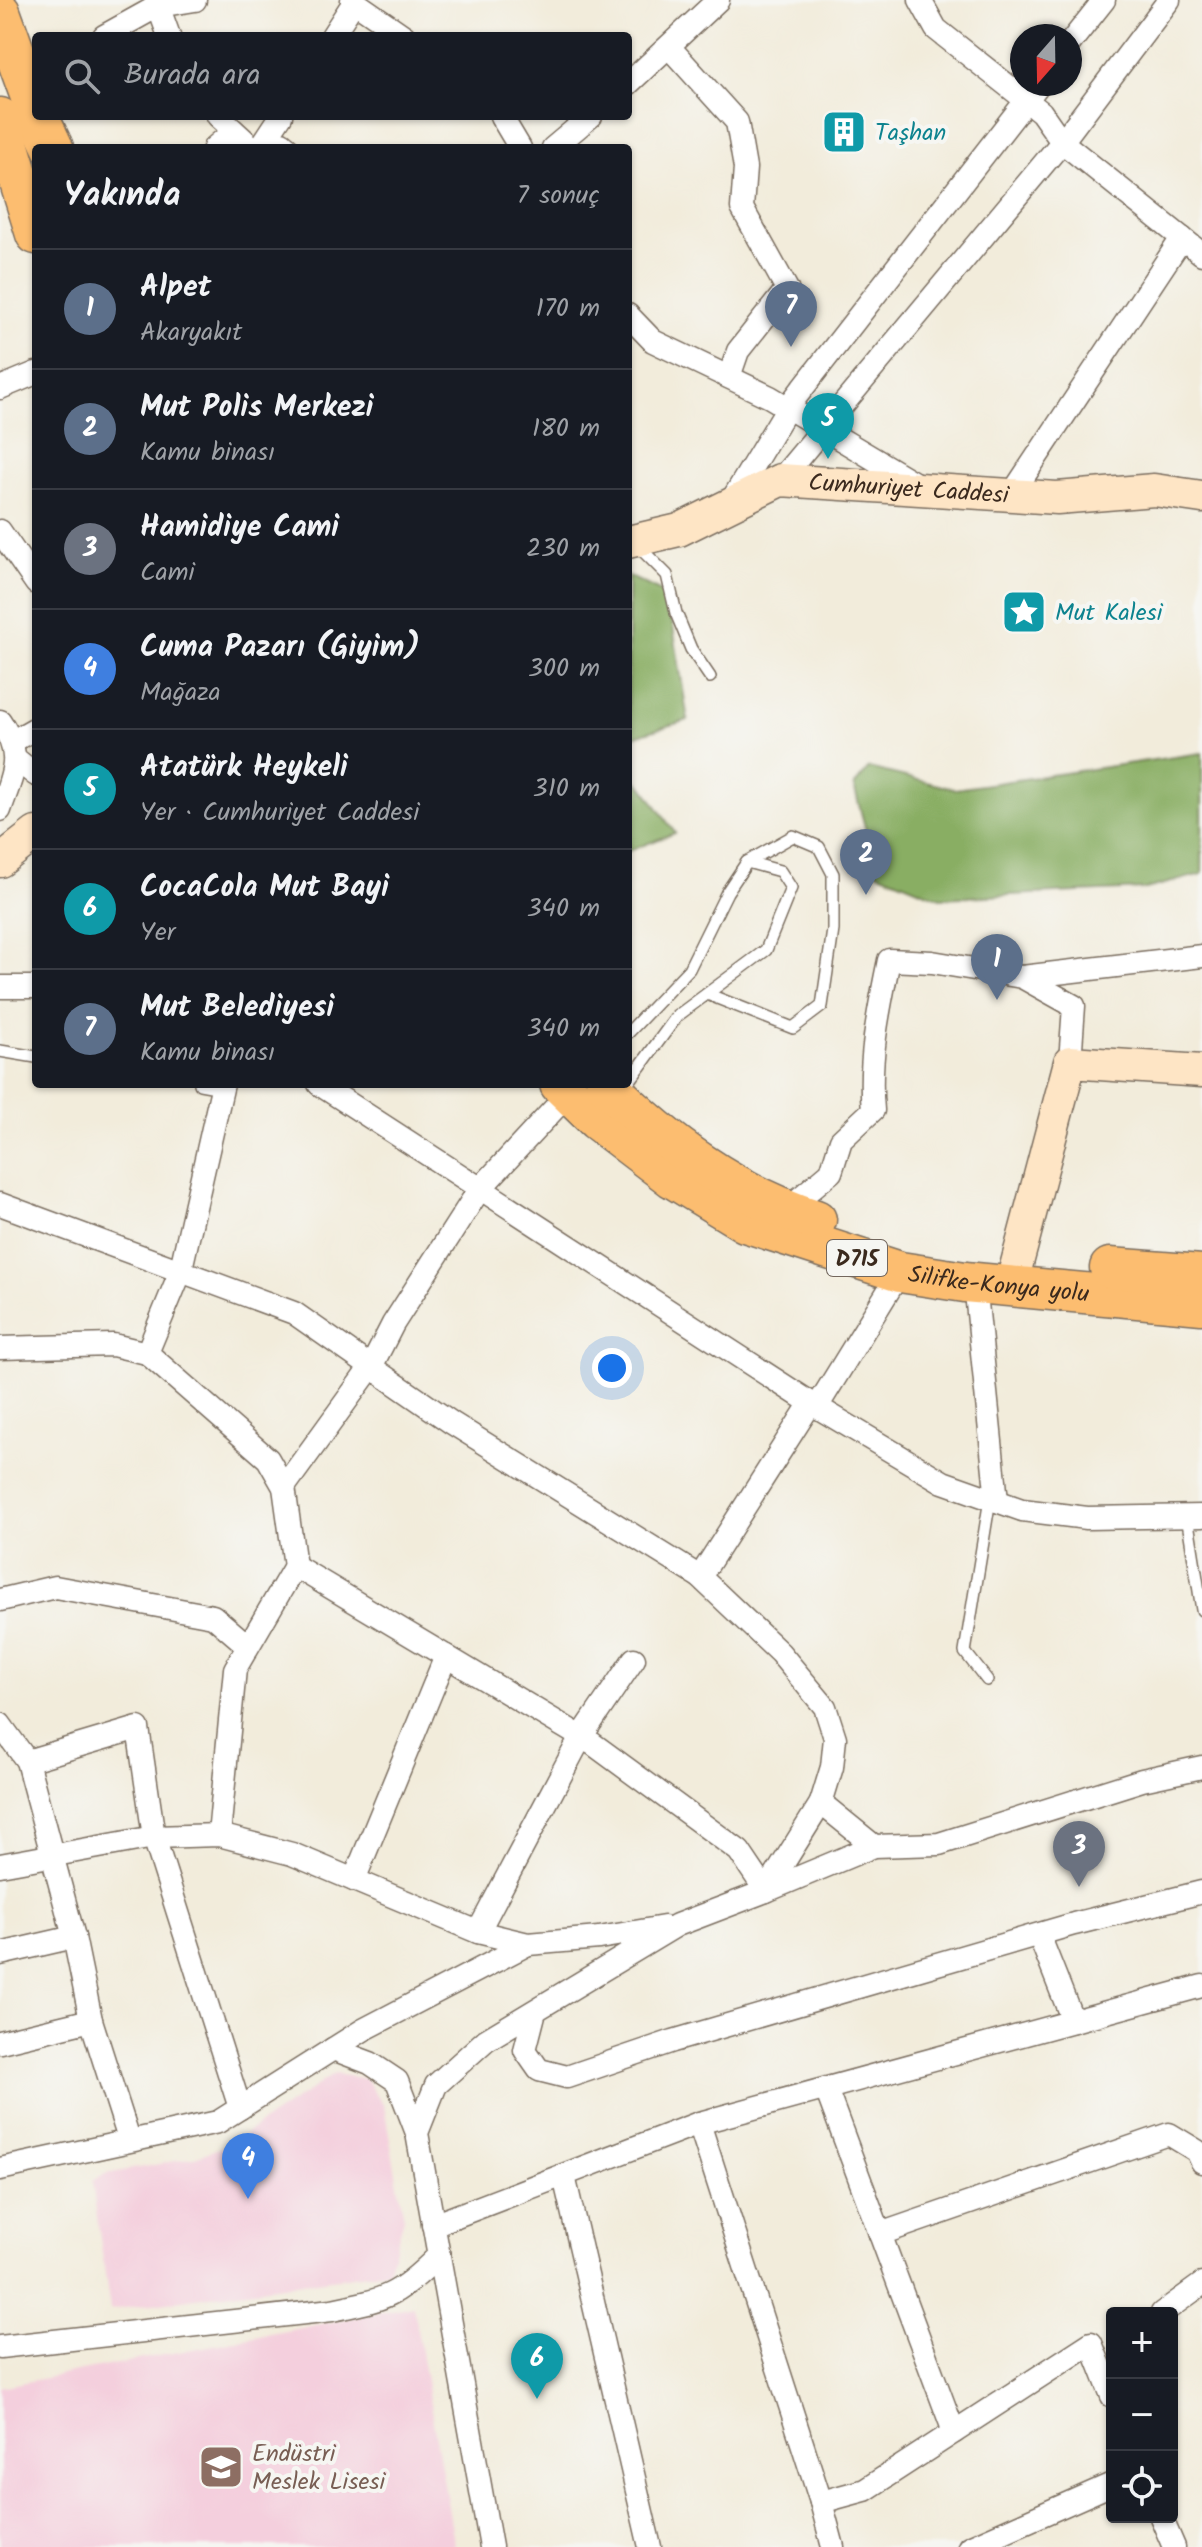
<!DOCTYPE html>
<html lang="tr">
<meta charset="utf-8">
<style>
body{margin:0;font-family:Kalam,sans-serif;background:#242831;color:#f1f3f6}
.controls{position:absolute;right:24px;bottom:24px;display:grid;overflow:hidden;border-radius:8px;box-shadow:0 2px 6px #0004}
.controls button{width:72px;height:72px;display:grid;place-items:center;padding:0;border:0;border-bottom:2px solid #363941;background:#171b24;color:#f1f3f6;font:40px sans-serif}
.compass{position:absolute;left:1010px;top:24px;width:72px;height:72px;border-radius:50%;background:#171b24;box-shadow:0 2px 6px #0004;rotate:200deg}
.you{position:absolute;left:612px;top:1368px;width:28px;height:28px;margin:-20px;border:6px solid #fff;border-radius:50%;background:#1a73e8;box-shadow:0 0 0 12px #1a73e833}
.badge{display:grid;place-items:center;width:52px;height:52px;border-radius:50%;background:#ea580c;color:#fff;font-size:26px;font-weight:700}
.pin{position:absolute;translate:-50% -66px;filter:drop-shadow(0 2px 4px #0008)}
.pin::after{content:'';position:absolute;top:42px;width:28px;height:24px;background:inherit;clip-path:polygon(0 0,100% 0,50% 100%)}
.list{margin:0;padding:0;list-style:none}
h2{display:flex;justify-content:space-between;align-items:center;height:104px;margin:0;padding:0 32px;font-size:34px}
h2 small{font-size:26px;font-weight:400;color:#9ea1a6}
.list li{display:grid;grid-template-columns:52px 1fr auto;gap:24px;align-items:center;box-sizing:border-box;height:120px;padding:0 32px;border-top:2px solid #363941}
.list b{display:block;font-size:30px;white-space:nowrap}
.list p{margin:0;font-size:26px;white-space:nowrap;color:#9ea1a6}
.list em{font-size:26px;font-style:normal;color:#9ea1a6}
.icon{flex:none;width:44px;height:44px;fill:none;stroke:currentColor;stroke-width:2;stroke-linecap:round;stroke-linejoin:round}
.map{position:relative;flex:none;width:1202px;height:2547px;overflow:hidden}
.search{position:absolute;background:#171b24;box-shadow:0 2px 6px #0004;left:32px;top:32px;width:600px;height:88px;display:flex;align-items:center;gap:20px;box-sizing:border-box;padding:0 28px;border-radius:8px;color:#9ea1a6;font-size:30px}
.panel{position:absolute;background:#171b24;box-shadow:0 2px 6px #0004;left:32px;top:144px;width:600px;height:944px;border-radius:8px}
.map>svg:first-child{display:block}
.built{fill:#f4cfdd}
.forest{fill:#89ae63;stroke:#626c40;stroke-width:2}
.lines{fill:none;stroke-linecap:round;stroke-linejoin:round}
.lane-casing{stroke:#7b6e60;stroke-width:14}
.street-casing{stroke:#7b6e60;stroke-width:25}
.secondary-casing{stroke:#7b6e60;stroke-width:35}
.highway-casing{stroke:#7b6e60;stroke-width:43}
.lane{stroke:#fff;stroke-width:11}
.street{stroke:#fff;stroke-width:22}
.secondary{stroke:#fee5c5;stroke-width:32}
.highway{stroke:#fcbd6f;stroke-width:40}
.labels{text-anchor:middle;stroke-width:8;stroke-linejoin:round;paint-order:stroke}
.shield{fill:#f6f6f2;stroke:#73675e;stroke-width:2}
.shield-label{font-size:22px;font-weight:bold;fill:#3b2a1e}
.culture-label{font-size:24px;fill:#0d838f;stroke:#f6f6f2;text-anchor:start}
.street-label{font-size:24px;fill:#3b2a1e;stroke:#f6f6f2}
.education-label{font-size:24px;fill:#785e54;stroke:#f6f6f2;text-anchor:start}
</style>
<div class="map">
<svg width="1202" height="2547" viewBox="0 0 1202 2547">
<rect width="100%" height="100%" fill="#f6f6f2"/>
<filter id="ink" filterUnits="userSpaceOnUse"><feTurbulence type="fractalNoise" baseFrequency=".0125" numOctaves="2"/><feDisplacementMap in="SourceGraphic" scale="16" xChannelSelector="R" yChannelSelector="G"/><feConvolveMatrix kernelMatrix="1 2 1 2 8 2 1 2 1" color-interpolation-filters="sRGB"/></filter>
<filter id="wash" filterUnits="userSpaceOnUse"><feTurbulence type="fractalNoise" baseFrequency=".006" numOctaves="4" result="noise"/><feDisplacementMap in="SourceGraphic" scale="32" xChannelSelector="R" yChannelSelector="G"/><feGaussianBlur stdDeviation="1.8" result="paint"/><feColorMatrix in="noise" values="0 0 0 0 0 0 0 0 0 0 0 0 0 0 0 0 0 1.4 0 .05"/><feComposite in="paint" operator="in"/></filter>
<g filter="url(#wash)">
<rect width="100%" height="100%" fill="#f2ecdb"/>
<g class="built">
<polygon points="334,2074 366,2079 384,2106 404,2218 388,2271 110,2310 92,2181 106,2174 192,2158 230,2144"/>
<polygon points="413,2306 455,2547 0,2547 0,2387"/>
</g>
<g class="forest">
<polygon points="628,576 668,595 688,720 628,738"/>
<polygon points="1202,753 1202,874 1146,889 940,898 877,872 854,786 869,768 955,789"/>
<polygon points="628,773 643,787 675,833 628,851"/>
</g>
</g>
<g filter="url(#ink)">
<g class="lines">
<g class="lane-casing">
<g id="lane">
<polyline points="636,544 667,575 676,613 691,649 710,677"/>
<polyline points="707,994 793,1028 822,1006 833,930 833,874 819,847 793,836 747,862"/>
<polyline points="628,1033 689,969 727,892 747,862 780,871 791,888 766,950 677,1016 628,1083"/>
<polyline points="0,1051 36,1057"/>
<polyline points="200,1084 222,1088"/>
<polyline points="1187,1516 1202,1610"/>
<polyline points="987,1680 965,1652 990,1499"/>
</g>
</g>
<g class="street-casing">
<g id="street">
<polyline points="156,0 169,36"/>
<polyline points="352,0 404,36"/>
<polyline points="920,0 936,29 1041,112 1062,142 1202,254"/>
<polyline points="104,36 158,6 195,0"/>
<polyline points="332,36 354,2"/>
<polyline points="1070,43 1104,0"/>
<polyline points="670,48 737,122 745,168 742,208 787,289 738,351 729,377"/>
<polyline points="628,84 718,0"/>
<polyline points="218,116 253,148"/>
<polyline points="501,116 520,148"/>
<polyline points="214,148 234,131"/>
<polyline points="260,148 281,116"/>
<polyline points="268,148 282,143 288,148"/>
<polyline points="553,148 591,116"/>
<polyline points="628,315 653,341 770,397 921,487"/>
<polyline points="0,388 36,373"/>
<polyline points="780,480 1062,142 1169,0"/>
<polyline points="1012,494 1182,238"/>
<polyline points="729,505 788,407 1039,84"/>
<polyline points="0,531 36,583"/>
<path d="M0,721C24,757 13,772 0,810"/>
<polyline points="13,741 36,728"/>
<polyline points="17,760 36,775"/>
<polyline points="1022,977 1202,956"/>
<polyline points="0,987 36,987"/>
<polyline points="223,1084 180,1273 147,1353 268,1459 284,1487 295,1566"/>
<polyline points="319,1084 817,1407 943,1482 1022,1510 1087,1518 1202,1516"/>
<polyline points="0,1204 294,1313 371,1367 284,1487"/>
<path d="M787,1209L831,1172L841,1140L873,1110C868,1059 879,1009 889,960L932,962L1022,977L1074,1006L1070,1062"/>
<polyline points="975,1283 997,1501"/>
<polyline points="0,1348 113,1345 147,1353"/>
<polyline points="817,1407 900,1272"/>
<polyline points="700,1577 811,1403"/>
<polyline points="0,1600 55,1587 213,1616 248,1646"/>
<polyline points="0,1724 27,1761 74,1937"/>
<polyline points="27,1761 138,1728 154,1837 240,2108"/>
<polyline points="821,1803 874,1846"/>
<polyline points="219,1835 235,1669 295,1566 593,1744 739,1851 766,1891 874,1846 939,1844 1142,1780 1202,1767"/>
<polyline points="0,1865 154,1837 219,1835 292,1854 478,1932 528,1944 599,1938 664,1927"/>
<polyline points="354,1880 446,1656"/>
<polyline points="478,1932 581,1737 634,1659"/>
<polyline points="1039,1935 1073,2021"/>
<polyline points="0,1954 74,1937 91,2020"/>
<polyline points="535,2011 525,2050 539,2070 567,2077 673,2041 1074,1924 1202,1892"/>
<polyline points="0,2042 91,2020 129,2139"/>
<polyline points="333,2049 370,2063 397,2081 417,2133"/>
<polyline points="826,2089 954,2432"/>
<polyline points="699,2123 821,2502 865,2490 1091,2343 1112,2396"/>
<polyline points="0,2169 218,2122 363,2030 528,1944"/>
<polyline points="564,2176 650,2547"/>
<polyline points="433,2225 699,2123 1202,1986"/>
<polyline points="880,2234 1169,2134 1197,2151 1202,2162"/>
<polyline points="1162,2313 1202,2284"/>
<path d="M0,2347L332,2310C385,2299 397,2297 436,2258"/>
<polyline points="821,2502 833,2547"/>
<polyline points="1161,2517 1174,2547"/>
<polyline points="491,2547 417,2133 436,2085 486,2040 677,1925 766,1891 821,1803 832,1767 835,1738 825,1707 780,1653 700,1577 452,1423 371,1367 393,1324 479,1190 569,1093"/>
<polyline points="969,2547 1112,2484"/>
</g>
</g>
<g class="secondary-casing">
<g id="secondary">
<path id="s1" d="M628,542L679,530L780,480L1057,498L1154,490L1202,497"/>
<polyline points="0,861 36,833"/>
<polyline points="1011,1286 1070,1062 1202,1071"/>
</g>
</g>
<g class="highway-casing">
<g id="highway">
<polyline points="0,12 36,111"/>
<polyline points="38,116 53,148"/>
<polyline points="0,118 36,234"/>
<path id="s2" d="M560,1084L597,1120L673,1178L745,1222L900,1272L965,1282L1202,1304"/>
<path d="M606,1084C666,1143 734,1194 816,1220"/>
<polyline points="1110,1268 1202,1275"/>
</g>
</g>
<use href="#lane" class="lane"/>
<use href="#street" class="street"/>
<use href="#secondary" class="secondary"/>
<use href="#highway" class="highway"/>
</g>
</g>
<defs>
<g id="building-square" transform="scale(2.3)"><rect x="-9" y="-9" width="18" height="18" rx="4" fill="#0f9aa8" stroke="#f6f6f2"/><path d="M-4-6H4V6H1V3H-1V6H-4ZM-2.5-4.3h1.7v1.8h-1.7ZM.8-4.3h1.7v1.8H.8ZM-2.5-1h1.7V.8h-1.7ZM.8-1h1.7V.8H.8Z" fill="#fff"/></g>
<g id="sight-square" transform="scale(2.3)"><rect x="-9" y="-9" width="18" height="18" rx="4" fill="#0f9aa8" stroke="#f6f6f2"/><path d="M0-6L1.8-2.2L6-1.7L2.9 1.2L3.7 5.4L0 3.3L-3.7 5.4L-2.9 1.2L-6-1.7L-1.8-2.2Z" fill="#fff"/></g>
<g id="school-square" transform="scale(2.3)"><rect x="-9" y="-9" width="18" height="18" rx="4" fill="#8d6e63" stroke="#f6f6f2"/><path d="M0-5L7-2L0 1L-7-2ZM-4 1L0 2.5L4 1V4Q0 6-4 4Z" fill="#fff"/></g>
</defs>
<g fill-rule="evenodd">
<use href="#building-square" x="844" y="132"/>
<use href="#sight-square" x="1024" y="612"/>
<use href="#school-square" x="221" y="2467"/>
</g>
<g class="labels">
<rect class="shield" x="827" y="1240" width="60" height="36" rx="6"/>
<g class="shield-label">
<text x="857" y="1266">D715</text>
</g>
<g class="culture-label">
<text x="875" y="140">Taşhan</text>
<text x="1055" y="620">Mut Kalesi</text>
</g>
<g class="street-label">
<text dy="8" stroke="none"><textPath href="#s1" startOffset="294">Cumhuriyet Caddesi</textPath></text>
<text dy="8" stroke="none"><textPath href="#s2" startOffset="494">Silifke-Konya yolu</textPath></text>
</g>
<g class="education-label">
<text x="252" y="2461">Endüstri<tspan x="252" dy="28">Meslek Lisesi</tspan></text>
</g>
</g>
</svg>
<div class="controls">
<button>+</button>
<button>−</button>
<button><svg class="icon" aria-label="locate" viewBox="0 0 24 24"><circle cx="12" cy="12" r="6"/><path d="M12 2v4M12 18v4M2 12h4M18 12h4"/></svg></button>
</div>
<svg class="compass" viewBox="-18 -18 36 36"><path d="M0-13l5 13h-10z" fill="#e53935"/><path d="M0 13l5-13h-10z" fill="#9ea1a6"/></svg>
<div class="you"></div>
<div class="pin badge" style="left:997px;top:1000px;background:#5c6f8a">1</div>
<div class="pin badge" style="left:866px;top:895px;background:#5c6f8a">2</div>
<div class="pin badge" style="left:1079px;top:1887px;background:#6b7280">3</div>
<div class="pin badge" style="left:248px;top:2199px;background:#3f7fe0">4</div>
<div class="pin badge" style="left:828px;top:459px;background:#0f9aa8">5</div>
<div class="pin badge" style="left:537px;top:2399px;background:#0f9aa8">6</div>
<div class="pin badge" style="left:791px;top:347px;background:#5c6f8a">7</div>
<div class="search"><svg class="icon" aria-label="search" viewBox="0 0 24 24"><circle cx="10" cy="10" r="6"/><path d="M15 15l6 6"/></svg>Burada ara</div>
<section class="panel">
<h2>Yakında<small>7 sonuç</small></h2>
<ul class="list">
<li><span class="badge" style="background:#5c6f8a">1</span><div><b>Alpet</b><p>Akaryakıt</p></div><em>170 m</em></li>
<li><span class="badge" style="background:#5c6f8a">2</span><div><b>Mut Polis Merkezi</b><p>Kamu binası</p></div><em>180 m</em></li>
<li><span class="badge" style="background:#6b7280">3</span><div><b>Hamidiye Cami</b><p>Cami</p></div><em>230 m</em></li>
<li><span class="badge" style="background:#3f7fe0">4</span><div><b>Cuma Pazarı (Giyim)</b><p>Mağaza</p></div><em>300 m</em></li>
<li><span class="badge" style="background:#0f9aa8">5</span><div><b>Atatürk Heykeli</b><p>Yer · Cumhuriyet Caddesi</p></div><em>310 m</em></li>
<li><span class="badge" style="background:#0f9aa8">6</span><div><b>CocaCola Mut Bayi</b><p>Yer</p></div><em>340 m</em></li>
<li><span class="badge" style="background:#5c6f8a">7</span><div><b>Mut Belediyesi</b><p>Kamu binası</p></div><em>340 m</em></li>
</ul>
</section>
</div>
